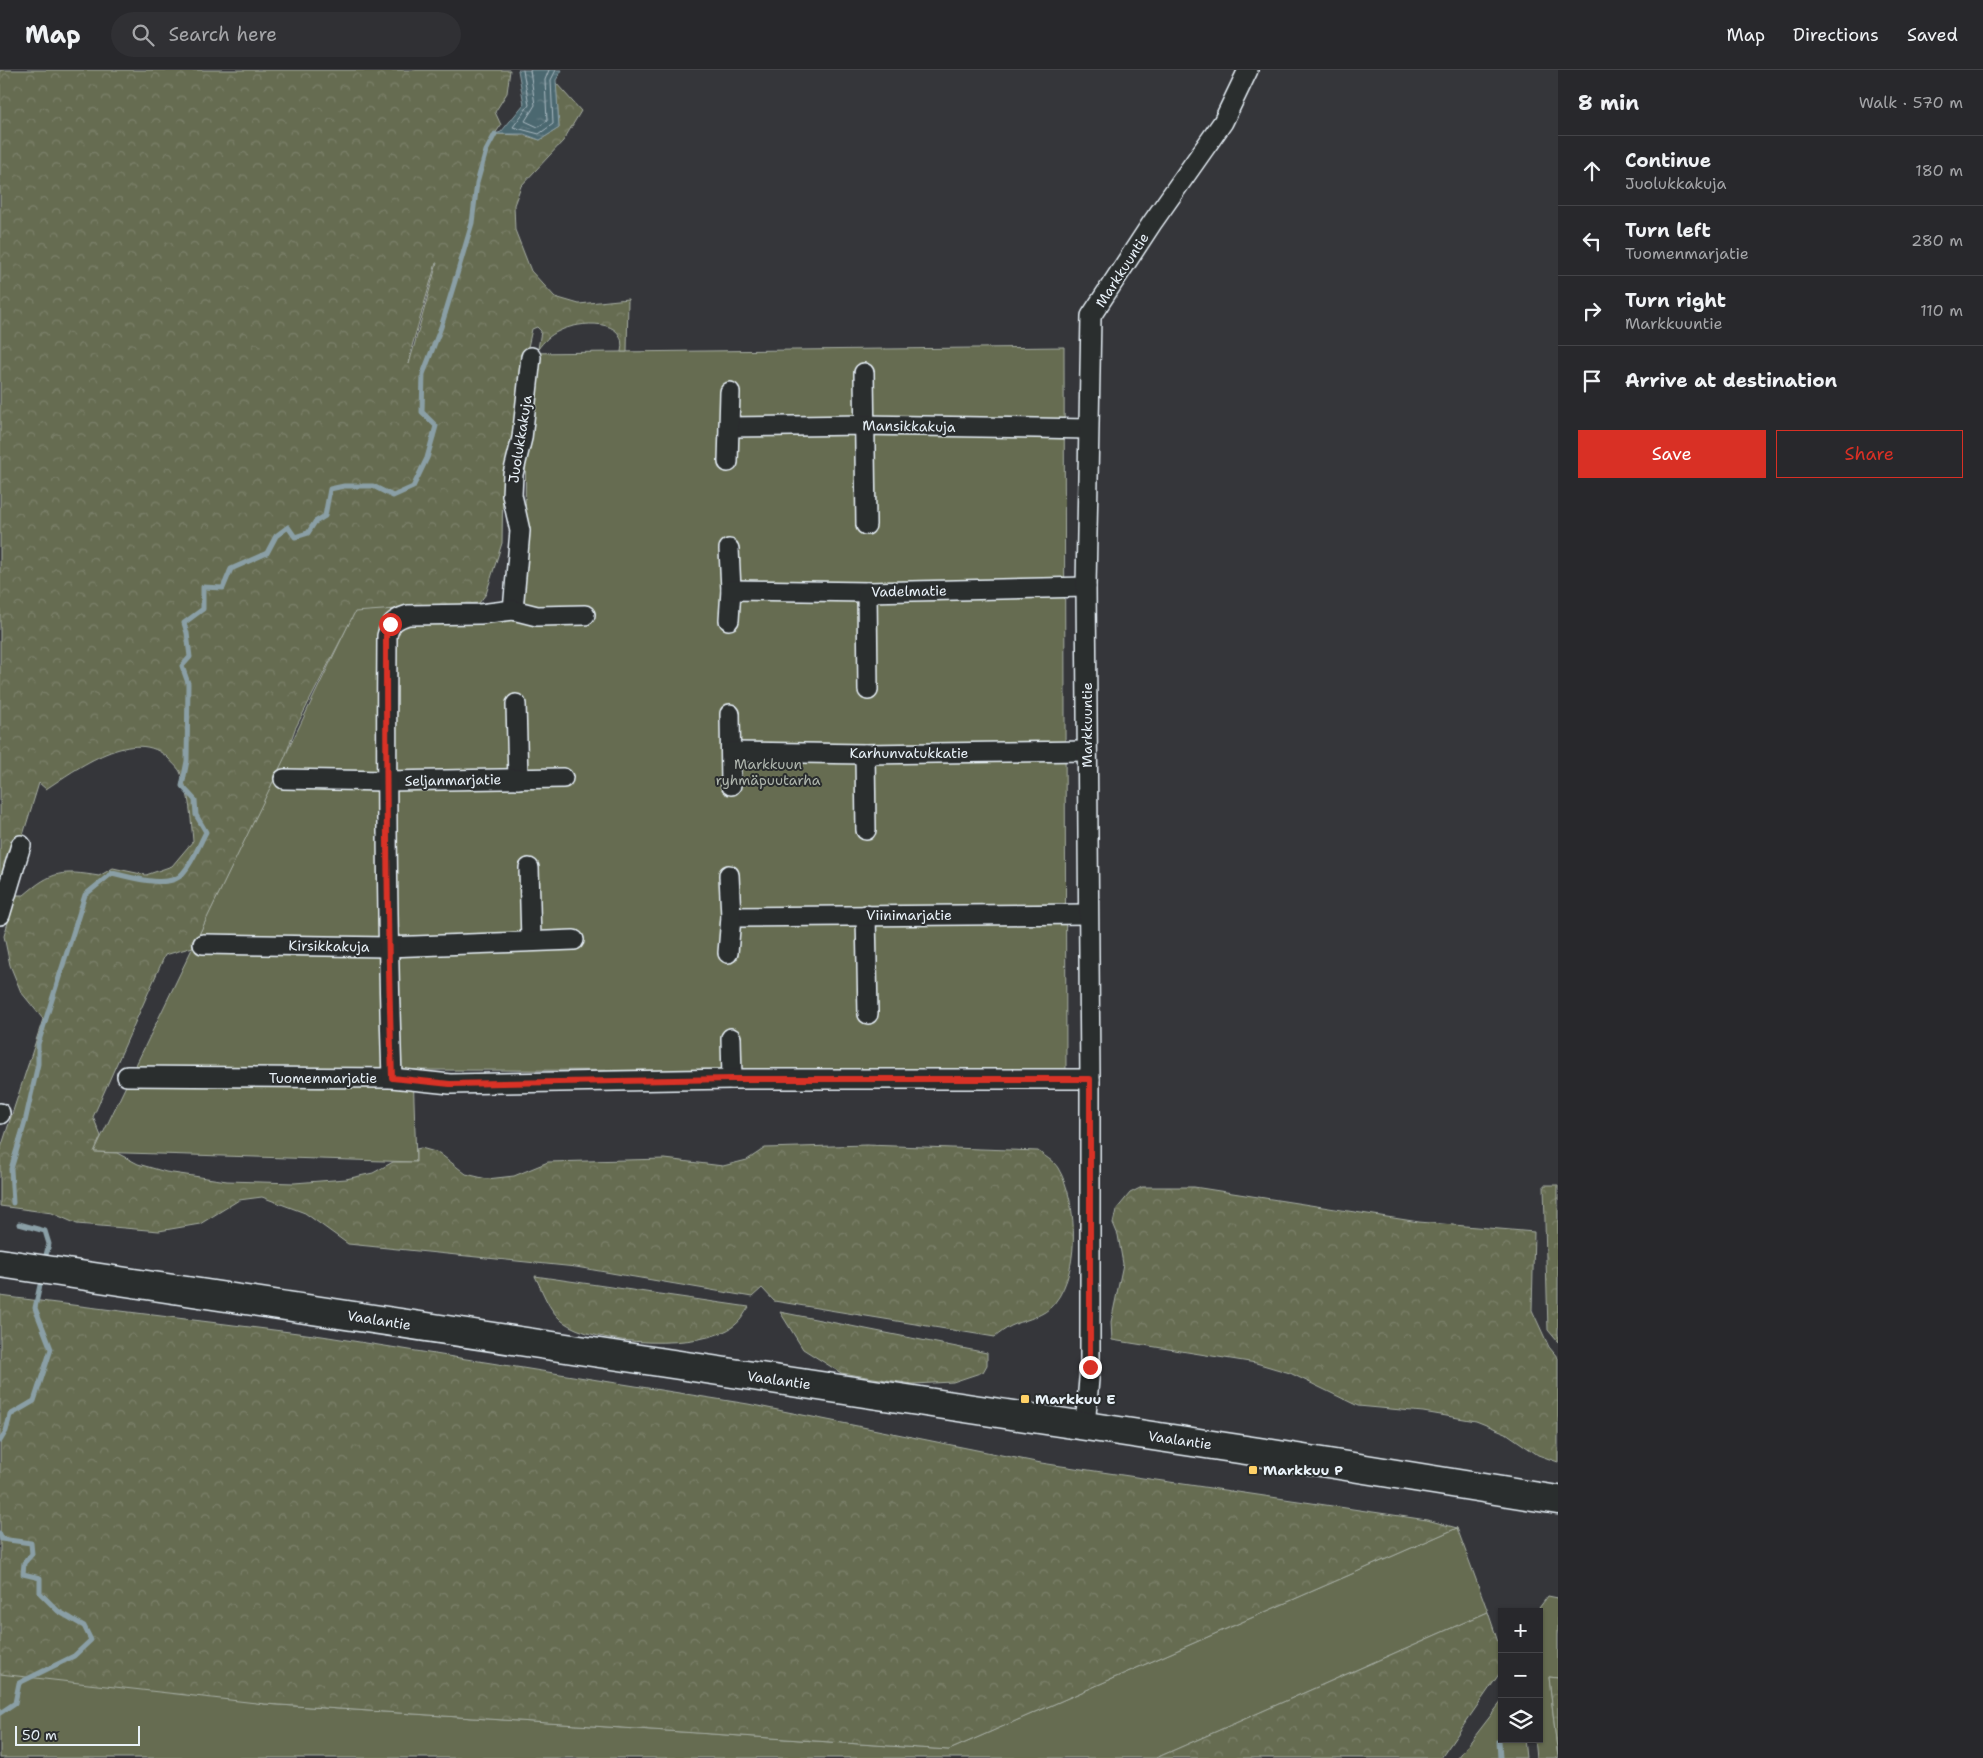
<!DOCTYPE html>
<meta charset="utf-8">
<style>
body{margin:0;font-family:"Shantell Sans",sans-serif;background:#303034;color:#f1f3f6}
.controls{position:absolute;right:15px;bottom:15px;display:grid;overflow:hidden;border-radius:0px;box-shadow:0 1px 4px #0004}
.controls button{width:45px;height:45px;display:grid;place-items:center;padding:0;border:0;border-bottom:1px solid #444448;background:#28282c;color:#f1f3f6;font:25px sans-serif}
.scale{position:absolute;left:15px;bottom:12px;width:125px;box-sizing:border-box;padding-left:5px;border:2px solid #e8f1f8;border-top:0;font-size:14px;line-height:18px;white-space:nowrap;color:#e8f1f8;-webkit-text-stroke:4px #2a2d2e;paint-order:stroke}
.stop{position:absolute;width:15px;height:15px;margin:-11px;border:4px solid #d93025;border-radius:50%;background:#fff}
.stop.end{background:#d93025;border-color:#fff;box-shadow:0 1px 5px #0008}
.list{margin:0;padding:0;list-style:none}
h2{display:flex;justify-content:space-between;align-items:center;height:65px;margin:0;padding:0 20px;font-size:21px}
h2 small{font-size:16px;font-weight:400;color:#a5a6a9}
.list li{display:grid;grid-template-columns:32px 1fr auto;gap:15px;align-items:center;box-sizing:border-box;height:70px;padding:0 20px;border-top:1px solid #444448}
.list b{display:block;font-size:19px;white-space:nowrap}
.list p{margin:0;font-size:16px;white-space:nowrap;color:#a5a6a9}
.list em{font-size:16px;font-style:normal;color:#a5a6a9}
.actions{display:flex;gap:10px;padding:15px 20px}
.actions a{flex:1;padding:11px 0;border:1px solid #d93025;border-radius:0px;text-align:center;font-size:18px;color:#d93025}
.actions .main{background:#d93025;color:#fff}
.icon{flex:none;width:28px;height:28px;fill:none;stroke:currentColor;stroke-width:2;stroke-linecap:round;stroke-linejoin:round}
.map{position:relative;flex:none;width:1558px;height:1688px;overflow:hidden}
header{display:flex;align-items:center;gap:30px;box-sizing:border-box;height:70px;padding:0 25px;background:#28282c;border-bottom:1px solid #444448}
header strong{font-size:24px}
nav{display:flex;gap:28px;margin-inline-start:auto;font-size:18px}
.search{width:350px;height:45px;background:#303034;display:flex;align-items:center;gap:12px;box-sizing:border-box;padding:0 18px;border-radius:28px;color:#a5a6a9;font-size:19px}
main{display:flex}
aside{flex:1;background:#28282c}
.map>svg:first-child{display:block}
.green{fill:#666c51;stroke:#a7aea4}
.forest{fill:url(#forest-crowns);stroke:#a7aea4;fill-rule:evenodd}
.water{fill:url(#water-ripples);stroke:#8a9fa6}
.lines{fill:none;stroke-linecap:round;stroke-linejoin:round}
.shore{stroke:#aabac2;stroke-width:1}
.stream{stroke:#8a9fa6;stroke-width:5}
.street-casing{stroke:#e8f1f8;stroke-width:22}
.secondary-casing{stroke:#e8f1f8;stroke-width:31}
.street{stroke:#2a2d2e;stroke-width:19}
.secondary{stroke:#2a2d2e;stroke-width:28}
.route{stroke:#d93025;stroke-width:6}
.poi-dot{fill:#ffd166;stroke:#2a2d2e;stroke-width:2}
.labels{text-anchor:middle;stroke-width:4;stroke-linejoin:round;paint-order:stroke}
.street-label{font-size:14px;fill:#e8f1f8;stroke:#2a2d2e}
.park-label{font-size:14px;fill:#aeb5ad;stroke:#2a2d2e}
.poi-label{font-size:14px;font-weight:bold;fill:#e8f1f8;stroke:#2a2d2e;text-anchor:start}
</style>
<header>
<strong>Map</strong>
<div class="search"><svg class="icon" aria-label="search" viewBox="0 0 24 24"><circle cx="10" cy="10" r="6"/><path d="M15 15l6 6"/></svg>Search here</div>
<nav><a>Map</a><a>Directions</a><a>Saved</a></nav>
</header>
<main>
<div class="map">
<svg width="1558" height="1688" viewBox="0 0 1558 1688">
<defs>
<pattern id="forest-crowns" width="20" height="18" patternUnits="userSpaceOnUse" patternTransform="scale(1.25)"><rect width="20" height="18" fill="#666c51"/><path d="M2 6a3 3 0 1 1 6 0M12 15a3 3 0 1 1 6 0" fill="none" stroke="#7c816b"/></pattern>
<pattern id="water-ripples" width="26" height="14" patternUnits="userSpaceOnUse" patternTransform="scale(1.25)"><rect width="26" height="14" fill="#4c6870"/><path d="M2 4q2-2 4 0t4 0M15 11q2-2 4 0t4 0" fill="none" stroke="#667e85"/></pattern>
</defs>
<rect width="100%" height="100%" fill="#35363a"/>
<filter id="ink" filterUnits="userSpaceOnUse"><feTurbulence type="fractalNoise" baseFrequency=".02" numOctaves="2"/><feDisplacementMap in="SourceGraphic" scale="10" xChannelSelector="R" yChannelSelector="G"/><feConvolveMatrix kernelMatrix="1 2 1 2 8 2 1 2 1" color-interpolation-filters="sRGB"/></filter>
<g filter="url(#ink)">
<g class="green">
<polygon points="1064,277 1066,1001 413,1000 416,1092 94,1082 355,541 524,532 527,283"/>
<polygon points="1457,1458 1488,1542 1156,1688 0,1688 0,1599 43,1601 265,1634 949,1680"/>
<polygon points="1548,1526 1558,1528 1558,1608 1549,1607 1558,1688 1536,1688 1534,1669 1539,1669 1539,1542 1536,1542"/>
<polygon points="1502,1631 1502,1669 1524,1669 1526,1688 1458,1688"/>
</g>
<g class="forest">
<path d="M0,0H510L507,23L495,42L501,55L495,64L523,65L540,70L559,58L556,13L581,41L563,71L521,116L514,135L515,160L531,201L555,227L579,234L628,229L627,282H621C629,247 579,251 559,261C550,265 544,271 538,279L541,261L537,257L532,259L528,277L521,284L513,366L503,404L502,473L486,524L479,533L355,542L295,659L285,687L193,877L165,885L93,1047L101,1066L94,1082L117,1083L138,1094L166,1102L227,1111L294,1113L346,1109L373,1103L393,1092H416V1079L421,1078L439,1083L466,1104L487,1109L514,1106L548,1092L665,1089L723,1096L747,1090L765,1078L866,1075L1038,1081C1044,1086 1054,1091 1058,1098C1079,1133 1081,1210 1049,1239C1040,1247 1022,1251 1011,1256C1005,1259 1000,1263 995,1267L774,1231L762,1218L752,1227L576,1197L348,1174L305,1143L262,1127L239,1130L200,1154L159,1161L77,1154L52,1143L0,1136V1081L43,949L21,922L10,895L4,866L16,825H24C52,801 62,800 99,806L113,798L146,805L172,796L193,771C191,749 190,725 181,704C179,698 173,694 169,689C136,654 75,700 46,719L39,713L0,840ZM436,193H437L409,294L412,276Z"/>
<polygon points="1544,1115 1558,1115 1558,1272 1548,1260"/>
<polygon points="1142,1117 1194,1117 1419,1152 1534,1162 1532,1240 1549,1277 1558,1288 1558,1392 1538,1385 1506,1363 1476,1351 1423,1342 1358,1336 1290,1303 1256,1293 1112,1270 1111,1252 1123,1194 1118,1165 1113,1153 1116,1140 1130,1123"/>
<path d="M535,1206L749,1237C745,1242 741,1251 735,1255C705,1281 593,1276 562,1251C548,1239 543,1222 535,1206Z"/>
<polygon points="0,1226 322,1266 748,1334 1041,1393 1427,1450 1457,1458 949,1680 265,1634 0,1604"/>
<polygon points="780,1242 987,1283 987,1295 983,1302 953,1312 913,1314 841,1303 803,1279"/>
<polygon points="1488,1542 1502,1584 1502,1600 1441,1688 1156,1688"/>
<polygon points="1549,1607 1558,1608 1558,1688"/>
</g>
<polygon class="water" points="518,0 562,0 556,10 559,58 540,70 524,64 495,64 501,62 524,34"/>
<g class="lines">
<g class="shore">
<polyline points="523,0 529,35 513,57 539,64 553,54 551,10 556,0"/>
<polyline points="530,0 535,35 525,51 538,57 547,51 545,10 549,0"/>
</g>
<g class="stream">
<path d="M13,1133L11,1099L25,1052L38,994V974L85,825L112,803C129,807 171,820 183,803C193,792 199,775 206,762L196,745L195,730L182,716L187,691L188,613L182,596L190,587L187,563L184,553L203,539V517L223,518L231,499L267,483L276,466L288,457L295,467L308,463L315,452L325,446L330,419L344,416H373L393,426L413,417L427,388L436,356L422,342L423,304L441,257L455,211L472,153L477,113L486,81L495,64"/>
<polyline points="19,1154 45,1161 49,1174 46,1185"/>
<polyline points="0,1371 6,1361 10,1345 34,1331 51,1279 35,1238 40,1215"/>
<polyline points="0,1464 1,1469 31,1473 32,1484 24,1493 23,1504 40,1508 40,1523 58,1541 84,1556 91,1570 74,1586 19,1613 15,1633 0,1643"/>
<polyline points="1499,1671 1500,1688"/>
</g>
<g class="street-casing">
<g id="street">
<polyline points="864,303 866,455"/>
<polyline points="729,357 864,355 1088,359"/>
<polyline points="728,392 730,322"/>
<polyline points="729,479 731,520 729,550"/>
<polyline points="731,520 867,522 1086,517"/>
<polyline points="867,522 868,620"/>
<polyline points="513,540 520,461 512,425 513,404 522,368 531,287"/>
<polyline points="516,634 518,709"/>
<polyline points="730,644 731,715"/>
<polyline points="731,682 865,684 1087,681"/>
<polyline points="865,684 866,760"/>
<polyline points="284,709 386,711 563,708"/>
<polyline points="529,798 531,871"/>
<polyline points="0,845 21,775"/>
<polyline points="866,845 868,944"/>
<polyline points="731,847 1088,844"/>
<polyline points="203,874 387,877 574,870"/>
<polyline points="728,883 731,847 729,805"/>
<polyline points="731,968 732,1009"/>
<polyline points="127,1006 392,1008 450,1014 732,1009 1090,1009"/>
<path d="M392,1008C387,861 386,713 387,566C390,553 395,549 408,545L480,544L513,540L537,546L585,545"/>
<polyline points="0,1043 0,1044"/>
<polyline points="1085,1357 1090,1297 1090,1009 1086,517 1091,246 1152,153 1223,52 1248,0"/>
</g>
</g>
<g class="secondary-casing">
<polyline id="secondary" points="0,1193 1259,1382 1558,1430"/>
</g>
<use href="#street" class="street"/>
<use href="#secondary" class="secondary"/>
</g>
</g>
<g class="lines" filter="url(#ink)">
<path class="route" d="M390,554L386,566C386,713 387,861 392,1008L450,1014L732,1009H1090V1297"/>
</g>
<g class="poi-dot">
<rect x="1020" y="1324" width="10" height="10" rx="2.5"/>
<rect x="1248" y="1395" width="10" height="10" rx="2.5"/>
</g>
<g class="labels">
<g class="street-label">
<text transform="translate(1122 200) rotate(-57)" y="5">Markkuuntie</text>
<text transform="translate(909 356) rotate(1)" y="5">Mansikkakuja</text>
<text transform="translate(520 369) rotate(-81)" y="5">Juolukkakuja</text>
<text transform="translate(909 521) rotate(-1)" y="5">Vadelmatie</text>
<text transform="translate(1087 655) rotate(-90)" y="5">Markkuuntie</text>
<text x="909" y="688">Karhunvatukkatie</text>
<text transform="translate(453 710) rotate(-1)" y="5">Seljanmarjatie</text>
<text x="909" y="850">Viinimarjatie</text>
<text transform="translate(329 876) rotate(1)" y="5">Kirsikkakuja</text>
<text x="323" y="1013">Tuomenmarjatie</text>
<text transform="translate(379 1250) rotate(9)" y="5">Vaalantie</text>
<text transform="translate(779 1310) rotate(8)" y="5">Vaalantie</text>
<text transform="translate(1180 1370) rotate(8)" y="5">Vaalantie</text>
</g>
<g class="park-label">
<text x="768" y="699">Markkuun<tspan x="768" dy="16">ryhmäpuutarha</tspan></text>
</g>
<g class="poi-label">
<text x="1035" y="1334">Markkuu E</text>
<text x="1263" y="1405">Markkuu P</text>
</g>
</g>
</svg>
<div class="controls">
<button>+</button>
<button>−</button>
<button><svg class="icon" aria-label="layers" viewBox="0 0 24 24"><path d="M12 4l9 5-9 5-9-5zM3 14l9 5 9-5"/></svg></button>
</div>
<div class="scale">50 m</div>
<div class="stop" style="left:390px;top:554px"></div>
<div class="stop end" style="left:1090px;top:1297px"></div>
</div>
<aside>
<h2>8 min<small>Walk · 570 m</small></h2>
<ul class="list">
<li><svg class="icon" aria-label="ahead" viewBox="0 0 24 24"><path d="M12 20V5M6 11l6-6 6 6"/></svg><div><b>Continue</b><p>Juolukkakuja</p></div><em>180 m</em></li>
<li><svg class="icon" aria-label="left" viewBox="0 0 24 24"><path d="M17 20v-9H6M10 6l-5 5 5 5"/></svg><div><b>Turn left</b><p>Tuomenmarjatie</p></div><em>280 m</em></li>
<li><svg class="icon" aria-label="right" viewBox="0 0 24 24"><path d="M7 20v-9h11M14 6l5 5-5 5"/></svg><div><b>Turn right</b><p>Markkuuntie</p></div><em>110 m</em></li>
<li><svg class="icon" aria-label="arrive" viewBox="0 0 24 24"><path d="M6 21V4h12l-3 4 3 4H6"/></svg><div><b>Arrive at destination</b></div></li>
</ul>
<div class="actions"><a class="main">Save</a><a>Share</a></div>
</aside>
</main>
